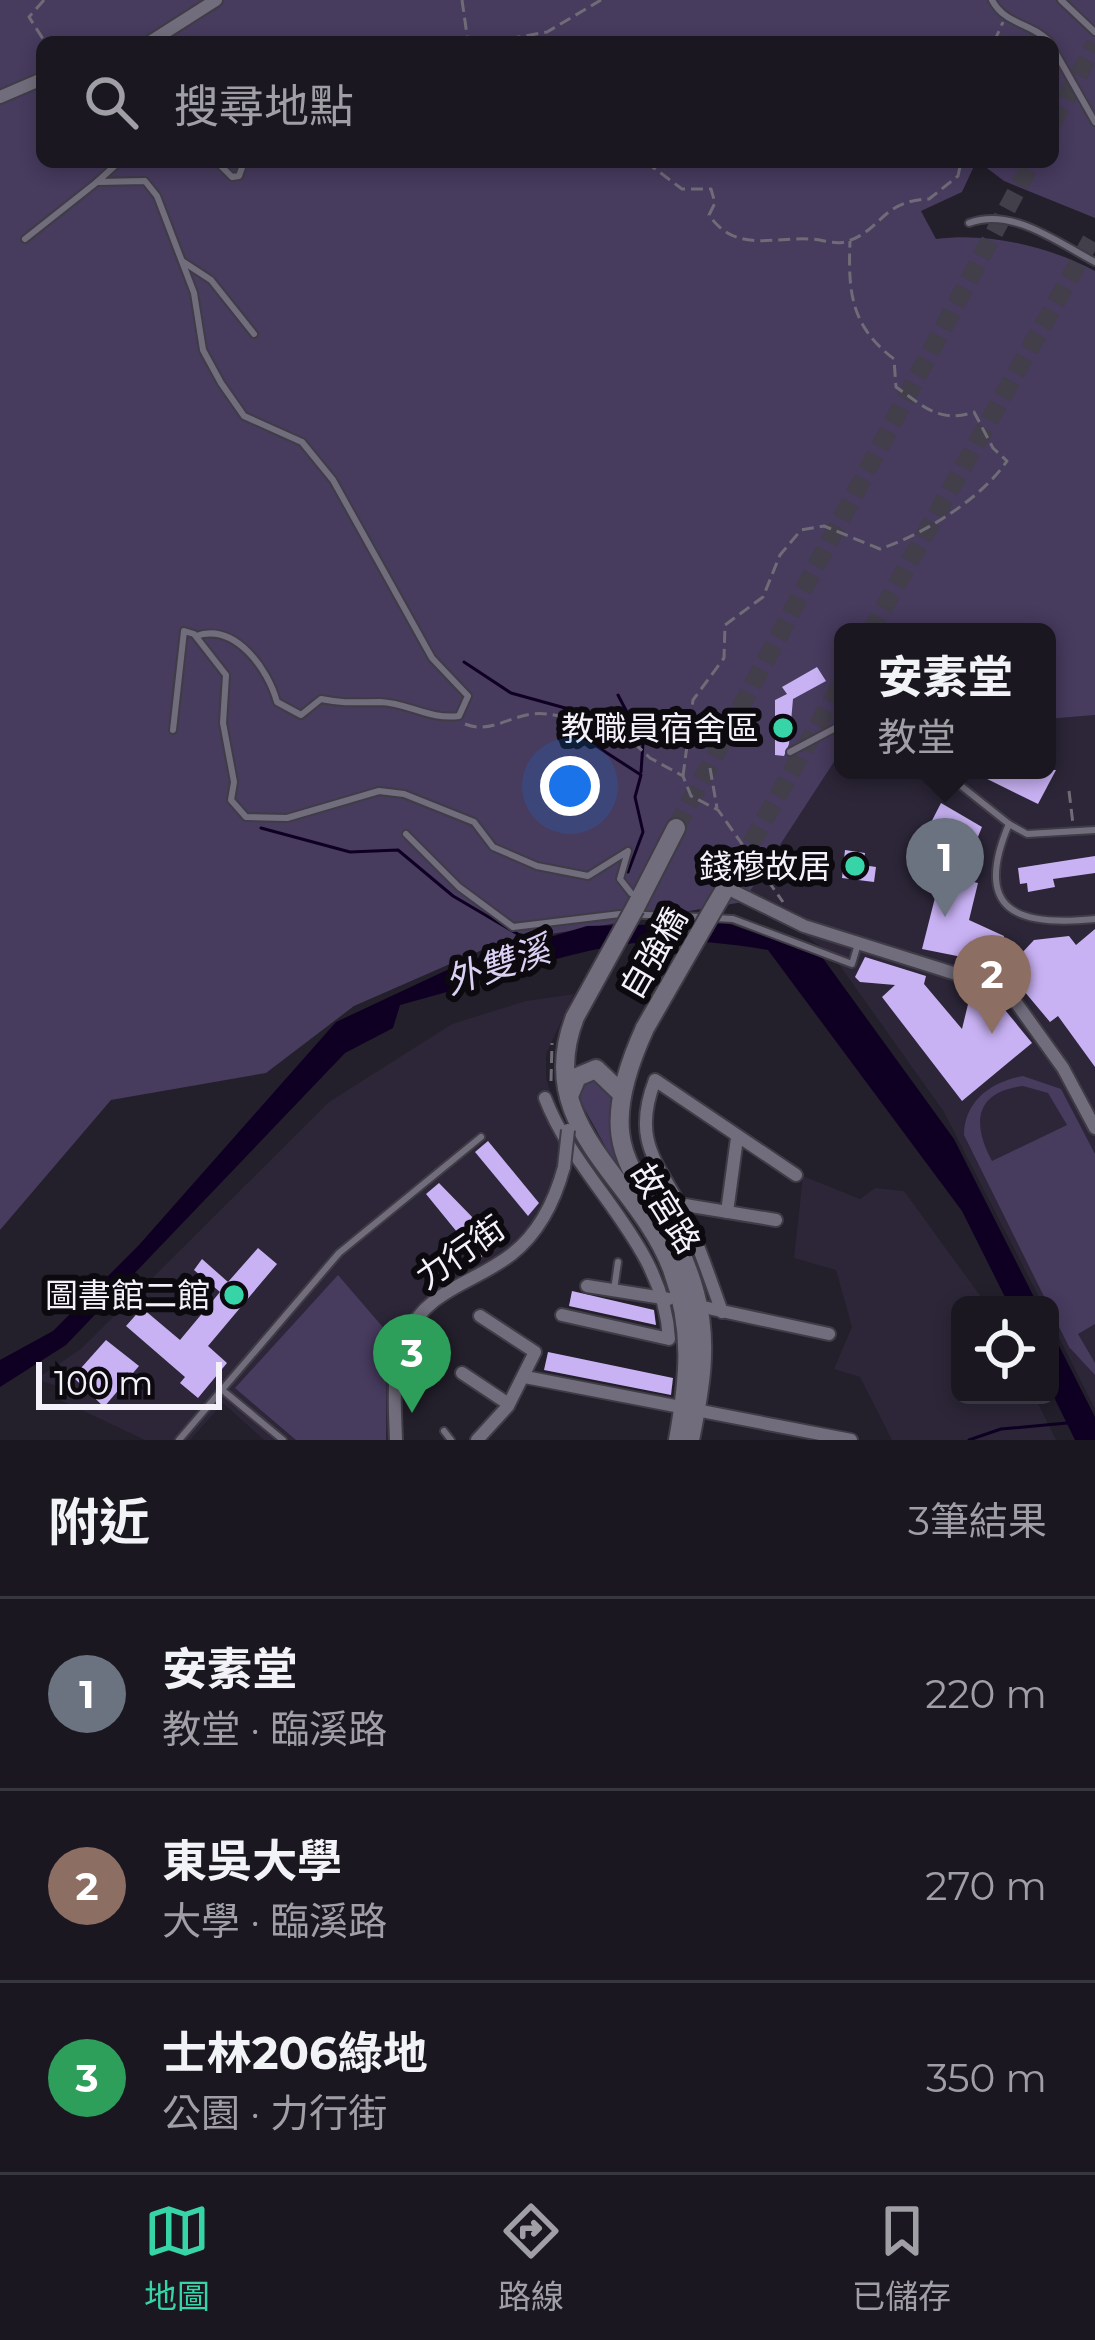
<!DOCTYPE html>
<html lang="zh-TW">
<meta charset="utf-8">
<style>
body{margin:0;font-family:Montserrat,"Noto Sans TC",sans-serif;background:#27242d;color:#f1f3f6}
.controls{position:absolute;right:36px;bottom:36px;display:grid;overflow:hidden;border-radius:18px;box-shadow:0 6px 18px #0003}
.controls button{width:108px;height:108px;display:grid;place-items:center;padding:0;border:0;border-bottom:3px solid #38363e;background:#1a1720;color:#f1f3f6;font:60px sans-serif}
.scale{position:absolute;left:36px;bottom:30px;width:186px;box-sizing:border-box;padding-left:12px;border:6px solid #f4f1fa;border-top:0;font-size:33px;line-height:42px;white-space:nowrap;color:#f4f1fa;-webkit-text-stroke:9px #0c0a0f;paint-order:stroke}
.you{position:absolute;left:570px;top:786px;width:42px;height:42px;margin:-30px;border:9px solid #fff;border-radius:50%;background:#1a73e8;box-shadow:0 0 0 18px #1a73e833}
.badge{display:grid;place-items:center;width:78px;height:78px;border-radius:50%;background:#36d4a7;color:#fff;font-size:39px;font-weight:700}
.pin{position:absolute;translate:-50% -99px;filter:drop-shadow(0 3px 6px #0008)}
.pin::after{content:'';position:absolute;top:63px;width:42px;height:36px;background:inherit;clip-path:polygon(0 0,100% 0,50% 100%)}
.popup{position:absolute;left:834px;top:623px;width:222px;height:156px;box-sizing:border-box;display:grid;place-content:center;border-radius:18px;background:#1a1720;filter:drop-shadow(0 3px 9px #0005);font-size:39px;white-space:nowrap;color:#9f9fa5}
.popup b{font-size:45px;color:#f1f3f6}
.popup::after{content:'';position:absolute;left:50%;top:100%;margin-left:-24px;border:24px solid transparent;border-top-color:#1a1720}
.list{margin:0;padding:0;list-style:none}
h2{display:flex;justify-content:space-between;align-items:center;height:156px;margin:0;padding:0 48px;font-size:51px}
h2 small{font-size:39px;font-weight:400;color:#9f9fa5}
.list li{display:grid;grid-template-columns:78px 1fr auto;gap:36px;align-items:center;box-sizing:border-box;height:192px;padding:0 48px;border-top:3px solid #38363e}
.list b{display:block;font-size:45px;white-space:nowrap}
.list p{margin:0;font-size:39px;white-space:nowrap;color:#9f9fa5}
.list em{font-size:39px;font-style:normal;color:#9f9fa5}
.icon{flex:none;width:66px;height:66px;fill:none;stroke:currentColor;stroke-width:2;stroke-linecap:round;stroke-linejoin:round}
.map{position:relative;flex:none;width:1095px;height:1440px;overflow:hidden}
.search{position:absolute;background:#1a1720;box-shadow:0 6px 18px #0003;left:36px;right:36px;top:36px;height:132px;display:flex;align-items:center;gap:30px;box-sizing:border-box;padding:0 42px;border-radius:18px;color:#9f9fa5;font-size:45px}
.sheet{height:732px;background:#1a1720}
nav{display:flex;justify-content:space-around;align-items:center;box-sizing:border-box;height:168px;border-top:3px solid #38363e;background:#1a1720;font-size:33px;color:#9f9fa5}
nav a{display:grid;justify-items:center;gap:6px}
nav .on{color:#36d4a7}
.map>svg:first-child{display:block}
.built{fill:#2c2638}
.green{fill:#473b5e;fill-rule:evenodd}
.water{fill:#0f0023}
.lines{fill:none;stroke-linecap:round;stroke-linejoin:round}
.stream{stroke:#0f0023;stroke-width:3}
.building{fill:#c9b2f4}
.secondary-tunnel{stroke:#423e4a;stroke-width:18;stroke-dasharray:18 9;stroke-linecap:butt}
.lane-casing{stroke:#3f3c46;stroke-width:10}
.street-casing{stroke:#3f3c46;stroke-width:16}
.secondary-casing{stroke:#3f3c46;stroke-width:22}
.path{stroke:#6f6c77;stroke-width:3;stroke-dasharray:12 6;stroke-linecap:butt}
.lane{stroke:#726d7c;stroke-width:6}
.street{stroke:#726d7c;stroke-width:12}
.secondary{stroke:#726d7c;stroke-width:18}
.street-bridge-casing{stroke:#3f3c46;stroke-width:16;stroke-linecap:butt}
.secondary-bridge-casing{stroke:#3f3c46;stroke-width:22;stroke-linecap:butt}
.street-bridge{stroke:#726d7c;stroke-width:12}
.secondary-bridge{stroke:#726d7c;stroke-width:18}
.poi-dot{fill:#36d4a7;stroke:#0c0a0f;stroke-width:4.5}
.labels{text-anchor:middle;stroke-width:12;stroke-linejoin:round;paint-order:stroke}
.poi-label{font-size:33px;fill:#f4f1fa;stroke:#0c0a0f;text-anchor:end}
.street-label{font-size:33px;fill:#f4f1fa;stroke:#0c0a0f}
.water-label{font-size:36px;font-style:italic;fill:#dbd0f3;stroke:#0c0a0f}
</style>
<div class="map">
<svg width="1095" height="1440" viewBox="0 0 1095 1440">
<rect width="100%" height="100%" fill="#231f2b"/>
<g class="built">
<polygon points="1095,715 1095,1409 1050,1319 1050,1305 1043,1305 944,1112 833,956 783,919 743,902 843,748 843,770 1047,770 1047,719"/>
<polygon points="574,994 546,1054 546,1078 560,1122 562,1163 549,1204 495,1263 455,1278 423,1302 400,1338 392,1440 264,1440 223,1403 190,1440 145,1440 60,1400 57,1386 36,1379 81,1349 329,1102 452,1024 526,1001"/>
<polygon points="803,1176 860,1199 875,1188 904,1191 987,1305 960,1305 960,1395 1034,1395 1056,1440 892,1440 860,1377 834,1369 852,1327 836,1270 794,1258"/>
</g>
<g class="green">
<path d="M0,0H1095V218L1004,181L979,162H1053V42H42V162H976L962,192L921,211L936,239C988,232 1048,246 1095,271V715L1047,719V632H843V748L743,902L498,943L354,1006L266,1073L111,1100L0,1230Z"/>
<polygon points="587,1075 613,1091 614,1142 626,1184 579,1099 577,1087"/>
<path d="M1023,1076L1061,1089L1095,1154V1324L1078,1334L1095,1363V1375L1069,1347L964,1135C964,1101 992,1081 1023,1076ZM1023,1086L1048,1093L1067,1125L992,1161C972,1124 974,1092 1023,1086Z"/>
<polygon points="338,1275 387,1332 386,1440 296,1440 235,1388"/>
</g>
<g class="water">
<path d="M727,923L822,957L954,1139L1038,1305H1009L962,1211L768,950C681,936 638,937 553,960L537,950L454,990L400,1005L393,1028L345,1053L66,1345L0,1387V1360L53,1331L139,1245L336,1022L462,963L587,926Z"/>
<polygon points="1050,1328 1095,1417 1095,1440 1075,1440 1050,1389"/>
</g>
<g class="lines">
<g class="stream">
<polyline points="464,662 511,693 576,711 590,742 641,775 635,797 643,832 628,872"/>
<polyline points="618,695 643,743 641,772"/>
<polyline points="261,828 350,852 398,850 453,896 533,943"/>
<polyline points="969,1440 1001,1429 1067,1423"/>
</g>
</g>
<g class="building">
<polygon points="817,667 826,681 793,699 789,744 784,756 775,755 775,700 787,694 782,687"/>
<polygon points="969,770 1056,770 1038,804"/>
<polygon points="941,803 982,827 970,856 923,838"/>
<polygon points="845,850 865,853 863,865 876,867 874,882 842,878"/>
<polygon points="1095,856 1095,873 1053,879 1055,887 1028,892 1027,883 1020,884 1018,868"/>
<polygon points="941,874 978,883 969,920 1004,936 997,964 922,949"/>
<polygon points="1095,929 1095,1067 1058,1016 1050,1022 1014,979 1020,955 1034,940 1069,936 1076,945"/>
<polygon points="865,957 926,976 924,984 962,1029 970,996 988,1000 984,1020 1001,1005 1032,1043 962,1101 882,997 895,985 860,982 855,977"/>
<polygon points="488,1141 539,1203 528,1216 475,1152"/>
<polygon points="439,1183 477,1222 486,1215 499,1231 487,1241 493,1248 479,1259 426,1194"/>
<polygon points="258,1248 277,1264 208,1346 227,1363 198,1398 180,1383 185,1377 126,1326 142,1308 180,1340 220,1292 194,1270 202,1259 228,1282"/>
<polygon points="572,1291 654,1310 656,1325 569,1306"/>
<polygon points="106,1340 139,1366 104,1407 73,1377"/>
<polygon points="548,1352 673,1378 671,1395 544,1370"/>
</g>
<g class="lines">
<g class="secondary-tunnel">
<polyline points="1053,123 1095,44"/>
<polyline points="870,632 1095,233"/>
<polyline points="676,828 1032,162"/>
<polyline points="738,867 843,680"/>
</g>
<g class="lane-casing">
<g id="lane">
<path d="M992,0C1005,25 1032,23 1050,42"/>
<polyline points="1061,0 1095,32"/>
<polyline points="1053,48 1095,122"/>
<path d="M119,162L97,182L145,181L157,196L194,293L203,350L221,383L244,416L302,442L333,480L432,658L468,696L459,716C429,720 409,703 380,702C358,702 346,704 321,699L301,715L277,702C268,669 235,622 196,636"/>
<polyline points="217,162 232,177 239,176 244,162"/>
<path d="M969,223C1012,207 1057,242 1095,262"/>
<polyline points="25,239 97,182"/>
<polyline points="182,261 211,280 254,334"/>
<polyline points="173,730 184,631 194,634 226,675 223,723 234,782 231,800 246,817 287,818 379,791 404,794 474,822 493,847 537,866 588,876 628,851 620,879 631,893"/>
<polyline points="790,752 843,724"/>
<polyline points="941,770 1009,824"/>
<path d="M1095,830L1027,834L1009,824C972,911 1017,927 1095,919"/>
<polyline points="406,834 459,887 513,927 620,914 701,917"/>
<polyline points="714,918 733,919 852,964 858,944"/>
<polyline points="614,1290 618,1262"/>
<polyline points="226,1393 283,1440"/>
<polyline points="444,1431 451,1440"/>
<polyline points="179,1440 339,1253 481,1137"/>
</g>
</g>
<g class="street-casing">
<g id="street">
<polyline points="150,42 216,0"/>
<polyline points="0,97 42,79"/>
<polyline points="735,892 804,926 1007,990 1063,1068 1095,1128"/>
<path d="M545,1098C578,1184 664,1242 669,1339L562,1315"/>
<polyline points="679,1204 776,1220"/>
<polyline points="727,1212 737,1138"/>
<polyline points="587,1286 669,1299"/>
<polyline points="694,1305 829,1334"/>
<path d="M722,1312C711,1282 701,1251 688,1222C664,1167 629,1147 655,1080L796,1175"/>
<polyline points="462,1373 507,1403"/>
<polyline points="525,1377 851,1440"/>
<path d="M396,1440C395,1407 391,1369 405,1338C428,1288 474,1284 512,1254C540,1232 555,1200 564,1167"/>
<polyline points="477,1440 508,1406 535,1352 480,1316"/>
</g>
</g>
<g class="secondary-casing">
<g id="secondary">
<polyline points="635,908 676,828"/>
<polyline points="714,908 738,867"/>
<path d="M575,1017C532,1127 638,1178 672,1269C694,1329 689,1379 678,1440"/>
<path d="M645,1028C577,1177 663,1173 695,1293C709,1343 700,1390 690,1440"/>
<polyline points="569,1096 577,1077 596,1069 621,1093"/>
</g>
</g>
<g class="path">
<polyline points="44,0 29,17 45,42"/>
<polyline points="462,0 468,42"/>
<polyline points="491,42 547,32 601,0"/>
<polyline points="994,42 1003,22"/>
<path d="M646,162L682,189H711L715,203L709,215C735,253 772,237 810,239C823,239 835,246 848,241C882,230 881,201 929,199L958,176L961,162"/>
<path d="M465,724C489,734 508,717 532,714C560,711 583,727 611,721L650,758L683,776L691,796L718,810L783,902"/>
<polyline points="710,768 717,808"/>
<path d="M683,776L693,700L724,658L725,625L763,597L780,555L801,530L824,526L880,549C924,534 981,499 1007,461L993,448L974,412C940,424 923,406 896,387L894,359C851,326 848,293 850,241"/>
<polyline points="1069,791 1073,824"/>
<polyline points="956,870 962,852"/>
<polyline points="551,1081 552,1043"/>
</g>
<use href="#lane" class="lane"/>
<use href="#street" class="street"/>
<use href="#secondary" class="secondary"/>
<g class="street-bridge-casing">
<polyline id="street-bridge" points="564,1167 568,1130"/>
</g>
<g class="secondary-bridge-casing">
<g id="secondary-bridge">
<polyline points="575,1017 635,908"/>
<polyline points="645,1028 714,908"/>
</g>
</g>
<use href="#street-bridge" class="street-bridge"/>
<use href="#secondary-bridge" class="secondary-bridge"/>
</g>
<g class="poi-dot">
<circle cx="783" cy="728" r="12"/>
<circle cx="855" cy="866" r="12"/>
<circle cx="234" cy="1295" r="12"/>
</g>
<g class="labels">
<g class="poi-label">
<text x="759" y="740">教職員宿舍區</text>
<text x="831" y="878">錢穆故居</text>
<text x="210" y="1307">圖書館二館</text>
</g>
<g class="street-label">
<text transform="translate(653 953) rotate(-60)" y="12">自強橋</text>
<text transform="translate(666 1208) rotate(58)" y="12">故宮路</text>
<text transform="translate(460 1252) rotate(-35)" y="12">力行街</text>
</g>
<g class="water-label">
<text transform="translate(497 965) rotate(-19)" y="13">外雙溪</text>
</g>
</g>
</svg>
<div class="controls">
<button><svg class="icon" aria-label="locate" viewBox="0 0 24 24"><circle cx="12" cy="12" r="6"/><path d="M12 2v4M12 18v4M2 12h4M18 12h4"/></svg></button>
</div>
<div class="scale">100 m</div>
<div class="you"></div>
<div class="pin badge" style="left:945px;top:917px;background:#6b7280">1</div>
<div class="popup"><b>安素堂</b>教堂</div>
<div class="pin badge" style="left:992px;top:1034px;background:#8d6e63">2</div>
<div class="pin badge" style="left:412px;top:1413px;background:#2e9e5b">3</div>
<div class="search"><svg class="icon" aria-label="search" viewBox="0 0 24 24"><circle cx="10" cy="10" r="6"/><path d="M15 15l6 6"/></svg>搜尋地點</div>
</div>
<section class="sheet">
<h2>附近<small>3筆結果</small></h2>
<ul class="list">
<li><span class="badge" style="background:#6b7280">1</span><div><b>安素堂</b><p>教堂 · 臨溪路</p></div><em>220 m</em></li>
<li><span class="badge" style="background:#8d6e63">2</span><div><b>東吳大學</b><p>大學 · 臨溪路</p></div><em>270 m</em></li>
<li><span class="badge" style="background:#2e9e5b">3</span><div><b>士林206綠地</b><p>公園 · 力行街</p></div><em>350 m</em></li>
</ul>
</section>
<nav>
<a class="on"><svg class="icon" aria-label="map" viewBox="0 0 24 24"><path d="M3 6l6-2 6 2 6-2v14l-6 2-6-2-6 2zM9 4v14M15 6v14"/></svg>地圖</a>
<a><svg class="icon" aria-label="directions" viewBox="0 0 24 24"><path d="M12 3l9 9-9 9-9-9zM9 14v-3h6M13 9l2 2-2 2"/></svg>路線</a>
<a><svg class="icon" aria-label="saved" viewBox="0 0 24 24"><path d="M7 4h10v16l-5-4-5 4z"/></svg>已儲存</a>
</nav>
